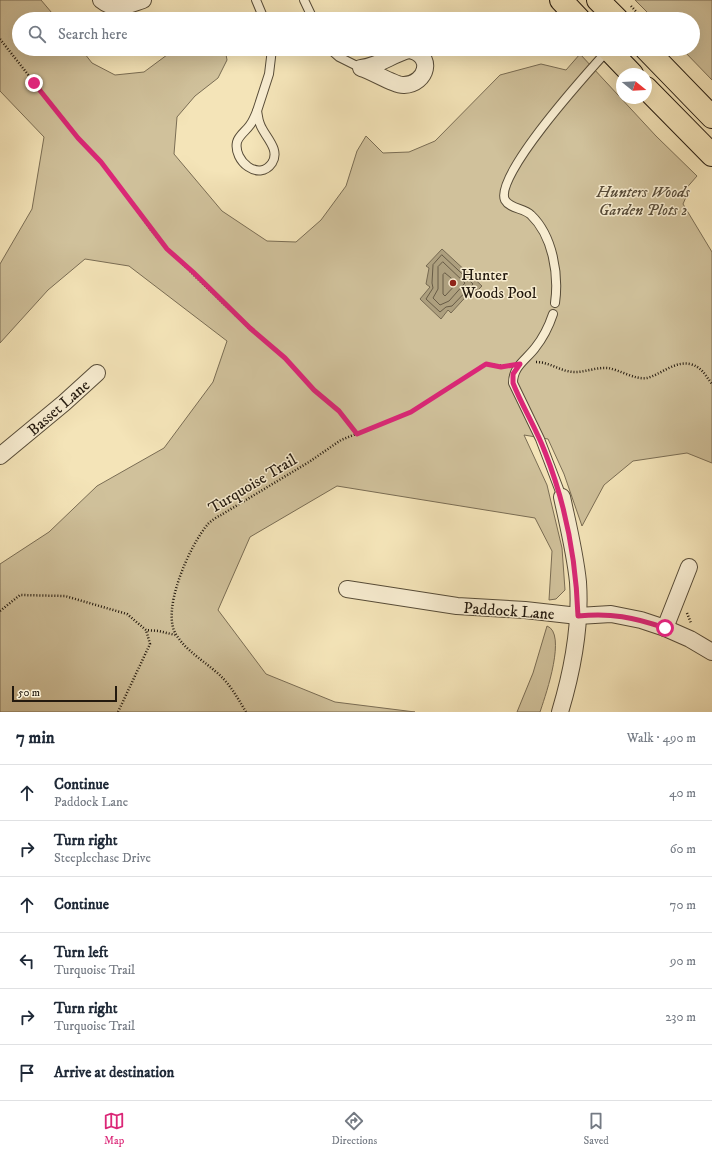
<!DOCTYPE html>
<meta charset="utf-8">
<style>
body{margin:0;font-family:"IM FELL DW Pica",serif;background:#f6f6f7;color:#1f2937}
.compass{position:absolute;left:616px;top:68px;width:36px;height:36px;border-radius:50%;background:#fff;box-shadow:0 4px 16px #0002;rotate:108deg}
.scale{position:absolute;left:12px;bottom:10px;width:105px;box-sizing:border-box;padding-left:4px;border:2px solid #23190e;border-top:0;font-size:11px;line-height:14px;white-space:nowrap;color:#23190e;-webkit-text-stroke:3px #f8edd1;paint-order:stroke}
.stop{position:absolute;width:12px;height:12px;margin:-9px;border:3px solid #db2777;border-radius:50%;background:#fff}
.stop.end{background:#db2777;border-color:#fff;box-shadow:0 1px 4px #0008}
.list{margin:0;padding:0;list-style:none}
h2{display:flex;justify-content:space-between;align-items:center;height:52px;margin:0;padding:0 16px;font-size:17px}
h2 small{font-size:13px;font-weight:400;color:#747a83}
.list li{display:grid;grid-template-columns:26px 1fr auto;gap:12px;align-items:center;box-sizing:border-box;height:56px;padding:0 16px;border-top:1px solid #e0e1e3}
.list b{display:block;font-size:15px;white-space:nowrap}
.list p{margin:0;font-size:13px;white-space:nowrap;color:#747a83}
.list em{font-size:13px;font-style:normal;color:#747a83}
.icon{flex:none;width:22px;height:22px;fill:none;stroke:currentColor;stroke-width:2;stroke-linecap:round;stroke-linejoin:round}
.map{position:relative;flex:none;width:712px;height:712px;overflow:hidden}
.search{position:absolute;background:#fff;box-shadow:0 4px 16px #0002;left:12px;right:12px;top:12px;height:44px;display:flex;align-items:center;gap:10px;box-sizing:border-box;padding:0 14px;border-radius:22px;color:#747a83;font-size:15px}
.sheet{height:388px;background:#fff}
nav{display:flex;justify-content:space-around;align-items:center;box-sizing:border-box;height:56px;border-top:1px solid #e0e1e3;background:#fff;font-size:11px;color:#747a83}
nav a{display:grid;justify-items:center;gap:2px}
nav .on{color:#db2777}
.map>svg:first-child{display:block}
.green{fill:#d0c19b;stroke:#7a6d54}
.water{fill:#ad9f7e;stroke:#766951}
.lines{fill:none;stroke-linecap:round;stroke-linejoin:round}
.shore{stroke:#685c46;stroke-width:1}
.service-casing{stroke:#574c38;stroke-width:10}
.minor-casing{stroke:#574c38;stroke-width:18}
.primary-casing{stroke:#23190e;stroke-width:24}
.path{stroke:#23190e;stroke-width:2.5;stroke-dasharray:1 2;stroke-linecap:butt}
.service{stroke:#f8edd1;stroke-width:8}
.minor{stroke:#f8edd1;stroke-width:16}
.primary{stroke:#f4e4b8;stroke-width:22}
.route{stroke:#db2777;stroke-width:5}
.poi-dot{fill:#8f2418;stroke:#f8edd1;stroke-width:1.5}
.labels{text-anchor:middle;stroke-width:3;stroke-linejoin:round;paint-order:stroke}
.park-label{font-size:16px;font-style:italic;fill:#574b38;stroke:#f8edd1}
.poi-label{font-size:16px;fill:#23190e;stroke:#f8edd1;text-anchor:start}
.street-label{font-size:16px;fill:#23190e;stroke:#f8edd1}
</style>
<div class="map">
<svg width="712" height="712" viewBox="0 0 712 712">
<rect width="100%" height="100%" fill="#f4e4b8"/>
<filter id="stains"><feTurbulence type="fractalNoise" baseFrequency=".005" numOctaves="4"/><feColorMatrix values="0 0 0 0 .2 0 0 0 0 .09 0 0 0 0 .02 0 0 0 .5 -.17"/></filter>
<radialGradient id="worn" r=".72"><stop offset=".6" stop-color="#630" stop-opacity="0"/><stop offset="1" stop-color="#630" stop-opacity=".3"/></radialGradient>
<g class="green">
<polygon points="0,0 41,0 57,19 19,19 19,49 81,49 92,63 115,75 144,72 175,49 225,49 227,60 218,78 195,96 177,117 174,154 222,211 267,241 296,242 321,220 346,186 357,151 366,136 383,153 409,152 435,141 500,75 541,64 566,70 580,54 656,136 697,176 683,192 686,197 683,204 712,252 712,463 687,453 633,461 604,485 582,526 564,474 548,439 524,435 547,485 562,548 565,590 556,599 549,600 552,551 535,518 337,486 250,537 218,610 266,674 335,702 415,712 0,712 0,564 49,532 97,486 164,448 213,382 227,341 129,266 85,259 48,290 0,343 0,264 32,209 44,137 0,91"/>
<polygon points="635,0 712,0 712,80 682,49 693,49 693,19 654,19"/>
<path d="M547,626C567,633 546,694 541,709L540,712H517L533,673Z"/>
</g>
<polygon class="water" points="442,249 482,286 478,290 472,290 451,313 448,310 441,319 420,299 430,287 426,284 429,268 426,266"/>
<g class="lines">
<g class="shore">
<polygon points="442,255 473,284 452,306 446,307 440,312 426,299 433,288 432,283 433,265"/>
<polygon points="443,262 465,283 449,301 440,305 433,298 438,289 438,267"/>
<polygon points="445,273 457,283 445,296 443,294 443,275"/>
</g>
<g class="service-casing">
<g id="service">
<polyline points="256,0 264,19"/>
<polyline points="304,0 313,19"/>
<polyline points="330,49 339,57 361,68"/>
<path d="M257,111C258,115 258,120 260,124C264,136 281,149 272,163C259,182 233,161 237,142C239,135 246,131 250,125C253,121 255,116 257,111Z"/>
<polyline points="257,111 269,74 272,49"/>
<path d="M555,303C559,275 553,236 531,215C524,208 510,209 505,200C493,176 590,70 608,50"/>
<path d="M553,314C549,326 543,338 535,348C526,360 513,366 513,383L540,439L562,497"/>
</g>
</g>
<g class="minor-casing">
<g id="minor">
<path d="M101,0C116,12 127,5 143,0"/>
<path d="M409,50C435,55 427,84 404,85C396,86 372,71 361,68C380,66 392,54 409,50Z"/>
<polyline points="0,456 64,403 97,373"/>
<polyline points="347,589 457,606 525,610 578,616 611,614 641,620 665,628 690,639 712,652"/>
<polyline points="665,628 689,567"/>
<path d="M560,712C573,669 581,626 578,582C575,553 568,525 562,497"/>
</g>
</g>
<g class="primary-casing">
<g id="primary">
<polyline points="561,0 579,19"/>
<polyline points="598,0 617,19"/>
<polyline points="608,49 632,74"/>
<polyline points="646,49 712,117"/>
<polyline points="646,88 712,155"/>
</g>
</g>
<g class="path">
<polyline points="631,6 643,19"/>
<polyline points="0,39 78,138 101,162 120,186 151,230 167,249 250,329 285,358 314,390 339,411 357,434"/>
<path d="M536,362C550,362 561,372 575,372C586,372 597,367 608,368C620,370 635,380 647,378C662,374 674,361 690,364C702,367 705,375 712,384"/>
<polyline points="0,611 20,595 65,596 127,614 146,630 159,631 175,635"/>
<polyline points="687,613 691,623"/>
<polyline points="118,712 150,644 146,630"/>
<path d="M246,712C237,697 229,682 215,671C201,659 187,651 177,636C159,612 191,543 208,524C212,520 217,517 221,515L309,462L341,440L411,412L485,364L506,366"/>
</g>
<use href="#service" class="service"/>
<use href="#minor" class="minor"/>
<use href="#primary" class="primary"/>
</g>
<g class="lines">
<path class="route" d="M34,83L78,138L101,162L167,249L193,272L250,328L285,358L314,390L339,411L357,434L411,412L486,364L501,367L520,364L513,374V383C522,406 536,428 545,452C566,505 576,559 578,616C612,613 633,617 665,628"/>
</g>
<circle class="poi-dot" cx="453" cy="283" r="4"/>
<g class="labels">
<g class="park-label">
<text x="643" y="197">Hunters Woods<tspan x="643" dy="18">Garden Plots 2</tspan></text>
</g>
<g class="poi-label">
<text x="461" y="280">Hunter<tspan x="461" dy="18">Woods Pool</tspan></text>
</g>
<g class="street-label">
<text transform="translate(58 407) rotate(-41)" y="6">Basset Lane</text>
<text transform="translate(252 483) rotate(-31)" y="6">Turquoise Trail</text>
<text transform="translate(509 610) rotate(4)" y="6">Paddock Lane</text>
</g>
</g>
<rect width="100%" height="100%" filter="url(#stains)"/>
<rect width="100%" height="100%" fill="url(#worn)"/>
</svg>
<svg class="compass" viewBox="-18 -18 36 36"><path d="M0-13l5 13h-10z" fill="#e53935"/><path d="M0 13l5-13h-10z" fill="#747a83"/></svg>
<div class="scale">50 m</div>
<div class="stop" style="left:665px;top:628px"></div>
<div class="stop end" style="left:34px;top:83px"></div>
<div class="search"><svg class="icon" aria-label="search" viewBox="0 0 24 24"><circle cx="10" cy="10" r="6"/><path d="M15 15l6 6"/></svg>Search here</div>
</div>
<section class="sheet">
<h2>7 min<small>Walk · 490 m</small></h2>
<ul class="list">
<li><svg class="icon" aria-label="ahead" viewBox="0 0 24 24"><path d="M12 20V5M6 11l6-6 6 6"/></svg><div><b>Continue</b><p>Paddock Lane</p></div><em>40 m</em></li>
<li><svg class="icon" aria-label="right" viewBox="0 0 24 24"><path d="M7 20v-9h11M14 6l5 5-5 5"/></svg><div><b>Turn right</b><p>Steeplechase Drive</p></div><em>60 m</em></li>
<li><svg class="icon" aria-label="ahead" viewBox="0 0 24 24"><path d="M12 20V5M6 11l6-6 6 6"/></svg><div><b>Continue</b></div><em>70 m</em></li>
<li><svg class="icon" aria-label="left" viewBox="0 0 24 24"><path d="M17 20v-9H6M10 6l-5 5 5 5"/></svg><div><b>Turn left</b><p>Turquoise Trail</p></div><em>90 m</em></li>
<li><svg class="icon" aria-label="right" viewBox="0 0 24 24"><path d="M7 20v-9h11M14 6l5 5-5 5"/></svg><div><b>Turn right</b><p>Turquoise Trail</p></div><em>230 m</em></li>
<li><svg class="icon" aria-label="arrive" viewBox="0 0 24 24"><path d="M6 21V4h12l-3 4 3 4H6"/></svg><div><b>Arrive at destination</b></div></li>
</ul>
</section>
<nav>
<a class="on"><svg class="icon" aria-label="map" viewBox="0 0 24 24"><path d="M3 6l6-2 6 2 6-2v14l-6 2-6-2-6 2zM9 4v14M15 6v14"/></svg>Map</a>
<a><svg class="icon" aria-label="directions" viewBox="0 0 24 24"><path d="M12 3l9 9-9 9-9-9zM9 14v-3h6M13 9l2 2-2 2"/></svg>Directions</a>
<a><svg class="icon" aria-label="saved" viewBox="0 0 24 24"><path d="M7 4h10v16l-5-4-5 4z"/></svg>Saved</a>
</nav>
